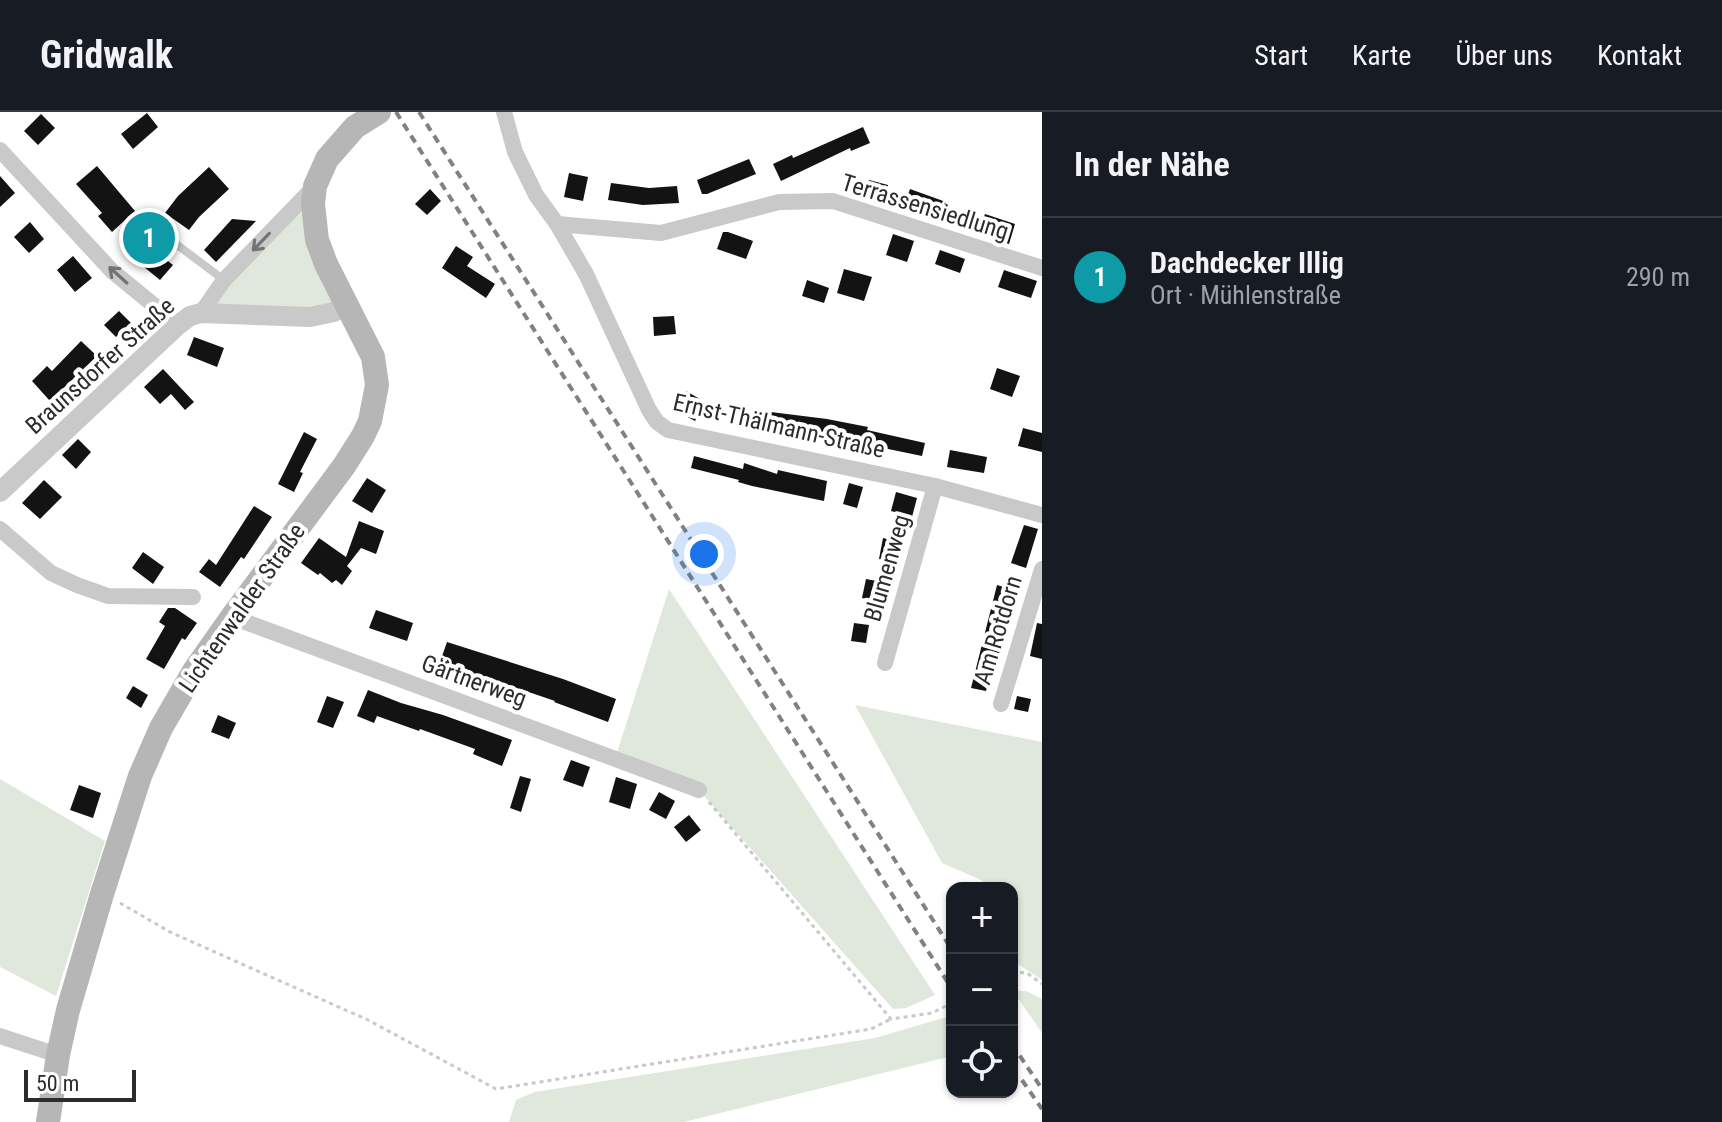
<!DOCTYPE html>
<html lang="de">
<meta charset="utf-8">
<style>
body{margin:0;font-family:"Roboto Condensed",sans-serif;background:#242831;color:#f1f3f6}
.controls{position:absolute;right:24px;bottom:24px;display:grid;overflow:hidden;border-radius:16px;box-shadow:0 2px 6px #0004}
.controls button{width:72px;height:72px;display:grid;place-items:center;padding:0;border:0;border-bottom:2px solid #363941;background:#171b24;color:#f1f3f6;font:40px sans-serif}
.scale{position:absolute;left:24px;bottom:20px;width:112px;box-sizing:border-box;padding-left:8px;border:4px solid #2c2c2c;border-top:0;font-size:22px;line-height:28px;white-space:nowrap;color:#2c2c2c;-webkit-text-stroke:6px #fff;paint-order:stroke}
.you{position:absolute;left:704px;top:442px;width:28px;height:28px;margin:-20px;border:6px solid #fff;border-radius:50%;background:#1a73e8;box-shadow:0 0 0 12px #1a73e833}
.badge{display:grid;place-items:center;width:52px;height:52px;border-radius:50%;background:#1a73e8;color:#fff;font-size:26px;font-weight:700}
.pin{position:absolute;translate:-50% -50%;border:4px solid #fff;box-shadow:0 2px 8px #0006}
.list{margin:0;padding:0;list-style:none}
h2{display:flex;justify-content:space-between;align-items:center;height:104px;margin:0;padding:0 32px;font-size:34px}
h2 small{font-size:26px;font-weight:400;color:#9ea1a6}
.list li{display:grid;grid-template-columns:52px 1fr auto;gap:24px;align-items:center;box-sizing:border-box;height:120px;padding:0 32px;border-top:2px solid #363941}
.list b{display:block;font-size:30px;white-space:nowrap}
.list p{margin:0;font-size:26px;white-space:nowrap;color:#9ea1a6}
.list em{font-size:26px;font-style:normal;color:#9ea1a6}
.icon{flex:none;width:44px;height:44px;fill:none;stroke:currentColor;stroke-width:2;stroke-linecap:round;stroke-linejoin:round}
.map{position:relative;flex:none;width:1042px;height:1010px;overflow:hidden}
header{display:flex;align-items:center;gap:48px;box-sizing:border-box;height:112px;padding:0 40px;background:#171b24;border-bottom:2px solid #363941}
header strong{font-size:38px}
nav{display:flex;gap:44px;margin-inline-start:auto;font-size:28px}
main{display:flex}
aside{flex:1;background:#171b24}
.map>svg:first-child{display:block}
.green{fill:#e0e8db}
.building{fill:#131313}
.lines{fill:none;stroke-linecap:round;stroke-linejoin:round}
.path{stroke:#c9c9c9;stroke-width:3;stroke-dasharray:4 4;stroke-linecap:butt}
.service{stroke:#c9c9c9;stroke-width:8}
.minor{stroke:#c9c9c9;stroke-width:16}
.tertiary{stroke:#c9c9c9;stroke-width:20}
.secondary{stroke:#b6b6b6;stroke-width:24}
.rail{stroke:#818181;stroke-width:4;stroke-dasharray:8 6;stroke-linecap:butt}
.oneway{stroke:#737373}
.labels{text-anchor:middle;stroke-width:8;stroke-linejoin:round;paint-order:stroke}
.street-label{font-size:24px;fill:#2c2c2c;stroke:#fff}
</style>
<header>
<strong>Gridwalk</strong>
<nav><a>Start</a><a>Karte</a><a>Über uns</a><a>Kontakt</a></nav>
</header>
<main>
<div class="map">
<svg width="1042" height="1010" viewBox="0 0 1042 1010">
<rect width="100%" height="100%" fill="#fff"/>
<g class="green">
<polygon points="315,74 334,200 201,201"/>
<polygon points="669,477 935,883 906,896 893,897 699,678 615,647"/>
<polygon points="855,593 1042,630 1042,868 1012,848 1012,776 988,776 981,768 942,751"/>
<polygon points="0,667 105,729 56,884 0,855"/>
<polygon points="1013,879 1026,879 1042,887 1042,921"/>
<polygon points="950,904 952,907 952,944 684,1010 509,1010 516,988 535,980 875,926"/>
</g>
<g class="building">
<polygon points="147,1 158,15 133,37 121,22"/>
<polygon points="41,2 55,16 38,33 24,19"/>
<polygon points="863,15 870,31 851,39 850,36 781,69 773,52 792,43 793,46"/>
<polygon points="749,47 756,62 707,82 702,82 697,68"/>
<polygon points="97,54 135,99 112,120 98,104 102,101 76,72"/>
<polygon points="209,55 229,77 199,105 189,118 165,101 178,84"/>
<polygon points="569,61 588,65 583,89 564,85"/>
<polygon points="0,64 15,81 0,95"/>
<polygon points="869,68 888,73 883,93 864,87"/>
<polygon points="611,71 649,76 677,74 679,91 643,93 608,88"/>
<polygon points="430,77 441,89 427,103 415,92"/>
<polygon points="910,77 946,90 940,107 904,94"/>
<polygon points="985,102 1015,112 1009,132 978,122"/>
<polygon points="232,107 256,109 216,150 204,138"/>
<polygon points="154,109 164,117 150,135 173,153 160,168 128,142"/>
<polygon points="30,110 44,127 29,141 14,125"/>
<polygon points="723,120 728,120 753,129 746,147 717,137"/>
<polygon points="893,122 914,129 907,150 886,143"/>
<polygon points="456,134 473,145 467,154 495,172 486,186 442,156"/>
<polygon points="940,138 965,147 960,161 935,152"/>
<polygon points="73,144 92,166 75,180 57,158"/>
<polygon points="844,157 872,165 864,189 837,181"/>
<polygon points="1004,158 1037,169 1031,186 998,175"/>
<polygon points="807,168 829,176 824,191 802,184"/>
<polygon points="119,199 131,211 116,225 104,213"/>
<polygon points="674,204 676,222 654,224 653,205"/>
<polygon points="194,225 224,236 217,255 187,243"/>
<polygon points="81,229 97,244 50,289 32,269 47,254 52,259"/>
<polygon points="997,256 1020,264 1012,285 990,277"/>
<polygon points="163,257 194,290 185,298 171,282 160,292 144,275"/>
<polygon points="686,279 705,290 695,309 675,298"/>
<polygon points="771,300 827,307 868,315 867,318 925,331 922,344 806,320 806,323 769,318"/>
<polygon points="1023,316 1042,321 1042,340 1018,334"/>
<polygon points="304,320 317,327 300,360 303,361 294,380 278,372"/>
<polygon points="78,327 91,340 76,357 62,343"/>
<polygon points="950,338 987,345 984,361 947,355"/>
<polygon points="694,344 743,357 744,351 777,362 778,358 827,369 824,389 752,374 738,370 739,368 691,356"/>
<polygon points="367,366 386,378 372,401 352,389"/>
<polygon points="44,368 62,385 40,407 22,391"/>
<polygon points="849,371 863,375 857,396 843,392"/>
<polygon points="896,380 917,386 912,405 891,399"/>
<polygon points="254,394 272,405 244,447 241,445 220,475 199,460 209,447 216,453"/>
<polygon points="359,409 384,419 376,442 361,436 347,454 352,459 342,473 336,468 332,471 320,461 318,463 301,451 319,426 346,445"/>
<polygon points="1024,413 1038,417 1026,456 1011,451"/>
<polygon points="883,426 898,430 894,450 879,447"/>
<polygon points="143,440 164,455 153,472 132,456"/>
<polygon points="866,467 882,470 878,489 862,486"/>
<polygon points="997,473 1017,479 999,542 994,541 986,579 971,576"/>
<polygon points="168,496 175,496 197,511 185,528 182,526 164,557 146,547 165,514 159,510"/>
<polygon points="376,498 413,511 407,529 369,516"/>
<polygon points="854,511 869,513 866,531 851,529"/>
<polygon points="1037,511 1042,512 1042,547 1030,544"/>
<polygon points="447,530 563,567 616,587 608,610 554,590 555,589 440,550"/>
<polygon points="133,574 148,583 141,596 126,586"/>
<polygon points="368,578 401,591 443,603 512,628 502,654 473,642 475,637 420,617 419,619 377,604 374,611 357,604"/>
<polygon points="327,584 344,590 333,616 317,610"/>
<polygon points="1017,584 1031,587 1028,600 1014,597"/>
<polygon points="218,603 236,611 229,627 211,620"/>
<polygon points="571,648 590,655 583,675 563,668"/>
<polygon points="520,664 531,667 521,700 510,696"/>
<polygon points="616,665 637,672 630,697 609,690"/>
<polygon points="79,673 101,681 93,706 70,698"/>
<polygon points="659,680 675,689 666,707 649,698"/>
<polygon points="689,703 701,718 686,730 674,715"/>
</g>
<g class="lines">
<g class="path">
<polyline points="709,690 891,907 932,901 952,891"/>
<polyline points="120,791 170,820 368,908 496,977 871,917 891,907"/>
<polyline points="1012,860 1027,861 1042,872"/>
</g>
<polyline class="service" points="172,129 224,168"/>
<g class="minor">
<polyline points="504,0 515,40 536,83 557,112 586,162 649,298 657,310 668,318 935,374 1042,403"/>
<polyline points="0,38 112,159 178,213"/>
<polyline points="557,112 661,121 779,90 833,89 1042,156"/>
<polyline points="201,201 224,168 314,75"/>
<polyline points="0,417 51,461 77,473 108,484 193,485"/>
<polyline points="232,505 699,678"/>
<polyline points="885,551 935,374"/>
<polyline points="1001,592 1042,457"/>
<polyline points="0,924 58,943"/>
</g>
<polyline class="tertiary" points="0,380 178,213 190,204 201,201 310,205 334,200 345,192"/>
<polyline class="secondary" points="48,1010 58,943 68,898 102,782 140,664 161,616 194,559 232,505 344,354 363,324 370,309 377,273 373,245 326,152 317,128 313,92 315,74 327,47 355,15 379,0"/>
<g class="rail">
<polyline points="396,0 952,877"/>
<polyline points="419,0 952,838"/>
<polyline points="1012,932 1042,977"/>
<polyline points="1022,968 1042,997"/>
</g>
</g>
<defs><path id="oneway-shaft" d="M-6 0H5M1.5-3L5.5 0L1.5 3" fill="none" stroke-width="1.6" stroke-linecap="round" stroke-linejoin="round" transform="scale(2)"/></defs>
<g class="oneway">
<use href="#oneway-shaft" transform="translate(261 130) rotate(134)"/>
<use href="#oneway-shaft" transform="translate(118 163) rotate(-138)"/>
</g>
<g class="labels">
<g class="street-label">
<text transform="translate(925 95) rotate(17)" y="8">Terrassensiedlung</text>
<text transform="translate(100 254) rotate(-42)" y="8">Braunsdorfer Straße</text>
<text transform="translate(779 314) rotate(13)" y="8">Ernst-Thälmann-Straße</text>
<text transform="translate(887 456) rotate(-74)" y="8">Blumenweg</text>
<text transform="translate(242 496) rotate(-55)" y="8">Lichtenwalder Straße</text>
<text transform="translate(998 518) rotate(-73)" y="8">Am Rotdorn</text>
<text transform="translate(474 569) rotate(20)" y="8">Gärtnerweg</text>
</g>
</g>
</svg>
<div class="controls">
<button>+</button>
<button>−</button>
<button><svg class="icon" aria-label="locate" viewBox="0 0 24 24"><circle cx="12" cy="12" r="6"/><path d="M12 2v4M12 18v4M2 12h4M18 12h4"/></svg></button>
</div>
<div class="scale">50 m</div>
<div class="you"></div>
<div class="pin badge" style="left:149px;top:126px;background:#0f9aa8">1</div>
</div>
<aside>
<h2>In der Nähe<small></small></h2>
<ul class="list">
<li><span class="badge" style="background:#0f9aa8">1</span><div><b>Dachdecker Illig</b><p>Ort · Mühlenstraße</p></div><em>290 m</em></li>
</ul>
</aside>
</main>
